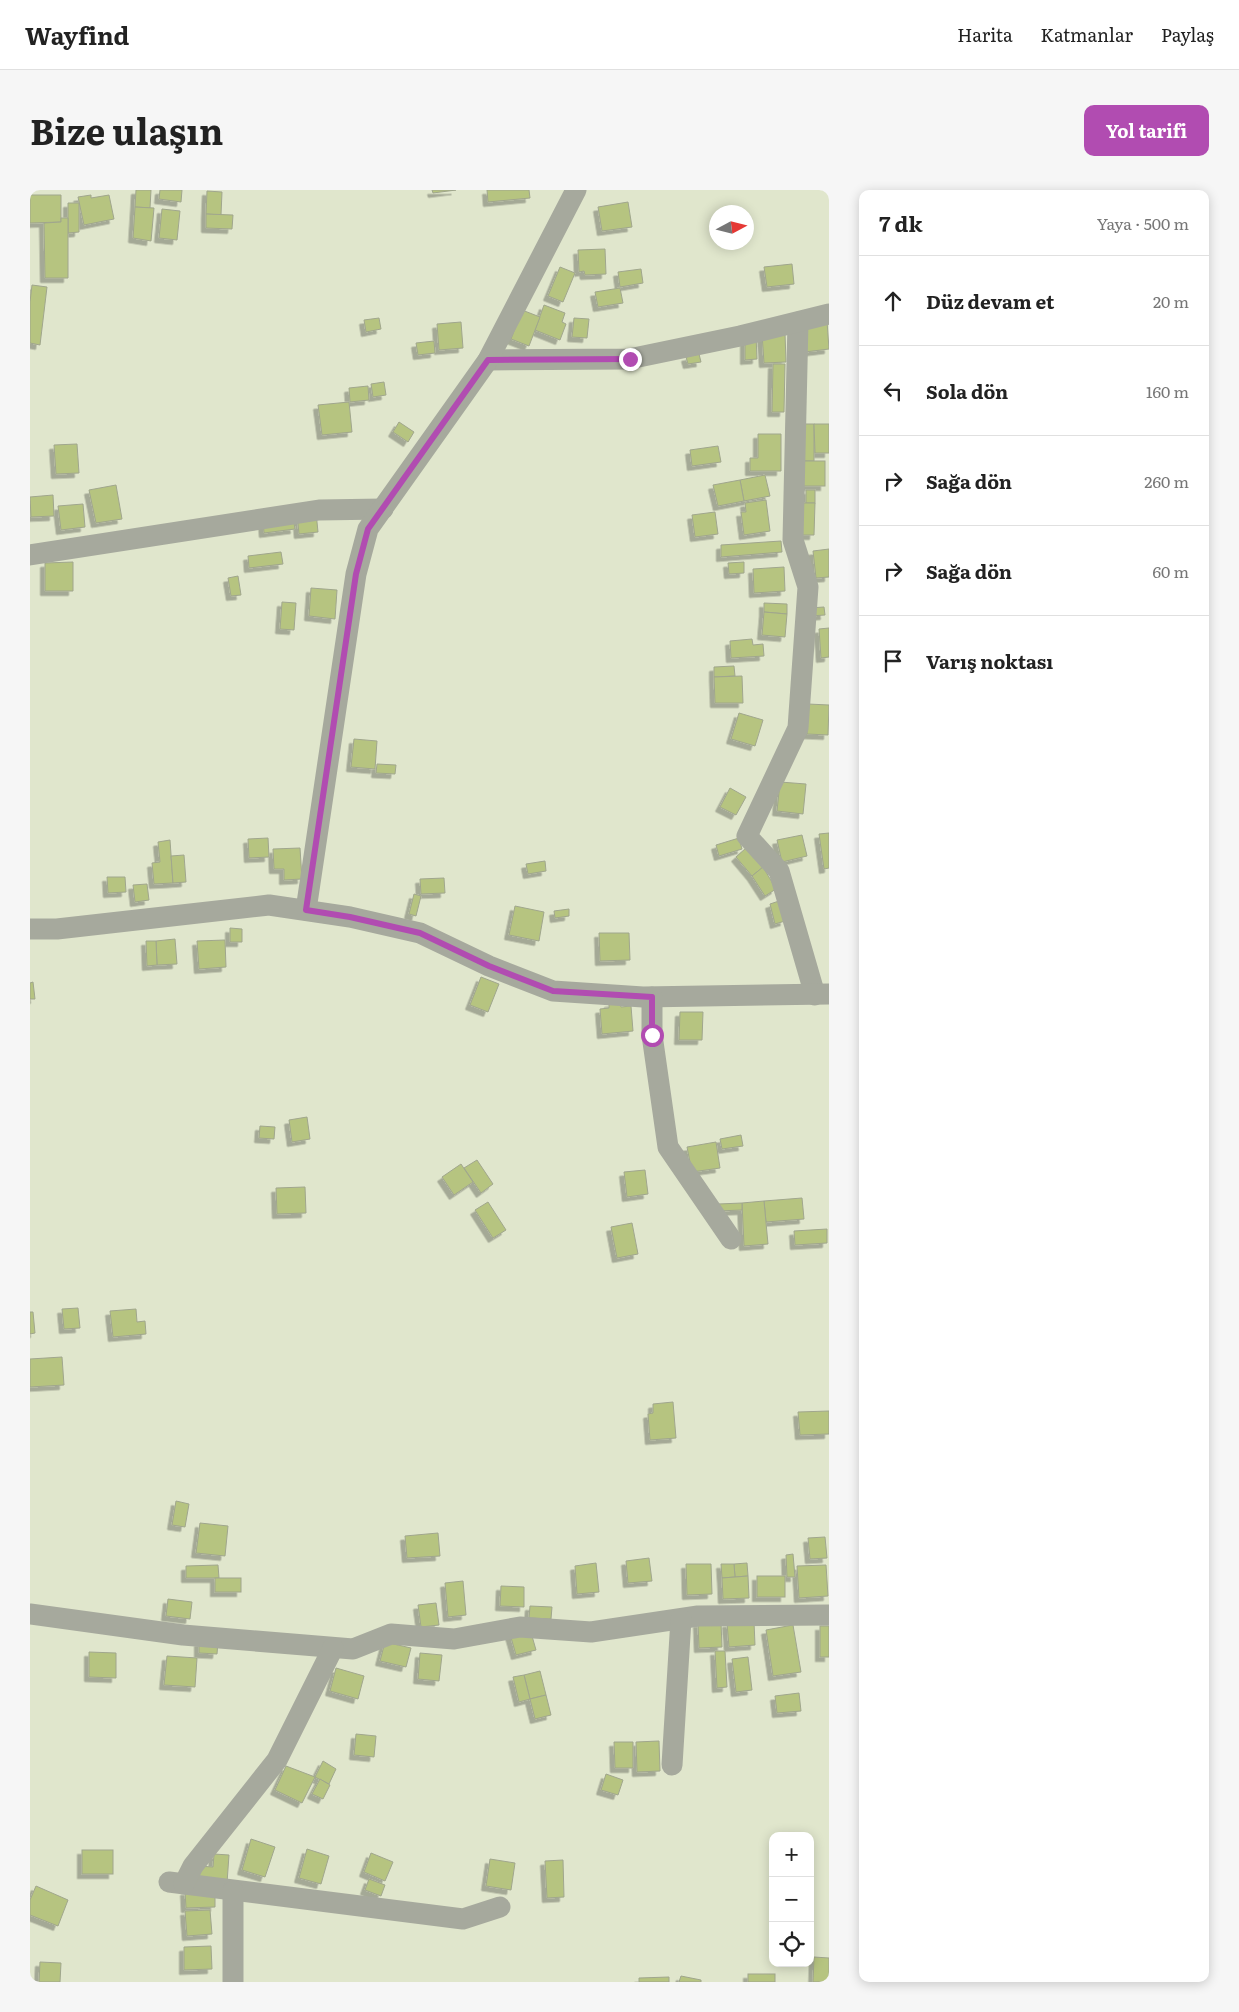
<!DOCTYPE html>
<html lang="tr">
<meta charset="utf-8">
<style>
body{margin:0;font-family:Literata,serif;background:#f6f6f6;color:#222}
.controls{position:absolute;right:15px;bottom:15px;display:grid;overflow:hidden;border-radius:10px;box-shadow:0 2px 12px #0003}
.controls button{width:45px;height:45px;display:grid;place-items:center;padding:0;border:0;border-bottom:1px solid #e0e0e0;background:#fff;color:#222;font:25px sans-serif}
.compass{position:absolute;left:679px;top:15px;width:45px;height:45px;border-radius:50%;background:#fff;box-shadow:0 2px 12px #0003;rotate:83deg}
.stop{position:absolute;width:15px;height:15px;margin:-11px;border:4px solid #b14cb1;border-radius:50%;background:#fff}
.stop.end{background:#b14cb1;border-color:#fff;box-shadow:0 1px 5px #0008}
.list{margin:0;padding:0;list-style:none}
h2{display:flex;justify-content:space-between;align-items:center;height:65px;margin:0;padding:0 20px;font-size:21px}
h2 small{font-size:16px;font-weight:400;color:#767676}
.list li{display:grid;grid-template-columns:32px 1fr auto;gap:15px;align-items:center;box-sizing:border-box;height:90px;padding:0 20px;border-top:1px solid #e0e0e0}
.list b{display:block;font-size:19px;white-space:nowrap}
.list em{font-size:16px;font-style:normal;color:#767676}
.icon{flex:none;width:28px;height:28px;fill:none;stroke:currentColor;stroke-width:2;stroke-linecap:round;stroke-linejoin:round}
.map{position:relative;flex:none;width:799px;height:1792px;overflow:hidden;border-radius:10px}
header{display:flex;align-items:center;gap:30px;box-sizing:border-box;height:70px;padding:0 25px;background:#fff;border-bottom:1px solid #e0e0e0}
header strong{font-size:24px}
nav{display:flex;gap:28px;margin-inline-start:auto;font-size:18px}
.intro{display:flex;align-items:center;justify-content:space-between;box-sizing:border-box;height:120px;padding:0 30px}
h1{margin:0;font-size:35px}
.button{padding:12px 22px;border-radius:10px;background:#b14cb1;color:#fff;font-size:18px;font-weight:700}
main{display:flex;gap:30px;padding:0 30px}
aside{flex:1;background:#fff;border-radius:10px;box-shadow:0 2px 12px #0003}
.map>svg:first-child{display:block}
.building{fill:#b6c480;stroke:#a0a68d;filter:url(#shadow)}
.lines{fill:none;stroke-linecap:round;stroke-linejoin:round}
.minor{stroke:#a6a99d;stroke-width:21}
.route{stroke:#b14cb1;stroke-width:6}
</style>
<header>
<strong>Wayfind</strong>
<nav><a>Harita</a><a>Katmanlar</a><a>Paylaş</a></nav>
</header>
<div class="intro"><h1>Bize ulaşın</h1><a class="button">Yol tarifi</a></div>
<main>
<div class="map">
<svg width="799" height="1792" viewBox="0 0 799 1792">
<defs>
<filter id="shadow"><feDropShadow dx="-4.5" dy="4.5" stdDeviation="0" flood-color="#0004"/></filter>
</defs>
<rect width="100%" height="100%" fill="#e0e6cc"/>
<g class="building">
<polygon points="106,0 121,0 120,18 105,17"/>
<polygon points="130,0 152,0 151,12 129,9"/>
<polygon points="402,0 426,0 403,3"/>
<polygon points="457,0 499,0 500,8 458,12"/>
<polygon points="177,1 192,2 191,25 176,24"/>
<polygon points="0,5 31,5 31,32 0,33"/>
<polygon points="61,5 61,8 79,5 84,29 54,35 48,7"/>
<polygon points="598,12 602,37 572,41 568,17"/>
<polygon points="38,13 49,13 49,42 38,43"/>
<polygon points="105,17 124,18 121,51 103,48"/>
<polygon points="132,19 150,21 147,50 129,48"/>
<polygon points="176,24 203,25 202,39 176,38"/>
<polygon points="31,28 38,28 38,88 15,88 14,33 31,32"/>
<polygon points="575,59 576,84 555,85 554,81 549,82 548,60"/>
<polygon points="762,74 764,94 737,97 734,77"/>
<polygon points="530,77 545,83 533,112 518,106"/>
<polygon points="611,79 613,93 590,97 588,82"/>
<polygon points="2,95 17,97 10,155 0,153 0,112"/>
<polygon points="590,98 593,113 568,117 565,102"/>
<polygon points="514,115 535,123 532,132 536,134 530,150 505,140"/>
<polygon points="492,120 510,127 499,156 481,149"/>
<polygon points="349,128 351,139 336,142 334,130"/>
<polygon points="544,128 559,129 557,148 542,147"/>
<polygon points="797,131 799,159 775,162 772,134"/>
<polygon points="431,132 433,158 409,160 407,134"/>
<polygon points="755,143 756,172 734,173 732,144"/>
<polygon points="715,145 726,145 727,169 715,170"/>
<polygon points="404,151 405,163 388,165 386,153"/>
<polygon points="669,164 671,172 658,174 656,167"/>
<polygon points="743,174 755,174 754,222 742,222"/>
<polygon points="354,192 356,205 343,207 341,194"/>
<polygon points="338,196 339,210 320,212 319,198"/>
<polygon points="319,212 322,242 292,245 288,215"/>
<polygon points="369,232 384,242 378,252 363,242"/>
<rect x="771" y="234" width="13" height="37"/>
<polygon points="784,234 799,234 799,263 785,263"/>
<polygon points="728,244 751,244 751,281 720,281 720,268 728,268"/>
<polygon points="47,254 49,283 26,284 24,255"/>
<polygon points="688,256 691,272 662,276 660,260"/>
<rect x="771" y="271" width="24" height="25"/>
<polygon points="735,285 740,306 714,311 710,290"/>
<polygon points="710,290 714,311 688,316 683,295"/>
<polygon points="86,295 92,329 66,333 59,300"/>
<rect x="776" y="300" width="9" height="13"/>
<polygon points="23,305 24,326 1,327 0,307"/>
<polygon points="736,310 740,341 714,345 711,322 716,322 715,313"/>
<polygon points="769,313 785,313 784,345 768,345"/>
<polygon points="53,314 55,337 31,340 28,316"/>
<polygon points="286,322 288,342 269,344 267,324"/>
<polygon points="685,322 688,344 665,347 662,325"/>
<polygon points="263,327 265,339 234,343 233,331"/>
<polygon points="751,351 752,362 691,367 691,355"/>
<polygon points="799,359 799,387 786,388 783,361"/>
<polygon points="251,362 253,374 219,378 218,366"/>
<polygon points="43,372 43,401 15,401 15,373"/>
<polygon points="714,372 714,383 699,384 698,373"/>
<polygon points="754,377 755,401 724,403 723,379"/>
<polygon points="208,386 211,405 201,406 198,388"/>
<polygon points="281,398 307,400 305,429 279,426"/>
<polygon points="252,412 266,413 264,440 250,439"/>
<polygon points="734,413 757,414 757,424 734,422"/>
<polygon points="794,417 795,425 780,426 779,418"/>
<polygon points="734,422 757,424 755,447 732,445"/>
<polygon points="799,438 799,467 791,468 789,439"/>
<polygon points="722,449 723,455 733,454 734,466 701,468 700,451"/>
<polygon points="704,476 705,486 684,487 684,477"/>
<polygon points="712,486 713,513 685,513 684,487"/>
<polygon points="778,514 799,515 798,545 777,544"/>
<polygon points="709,523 733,530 725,556 701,549"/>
<polygon points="324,549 347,551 345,579 321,577"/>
<polygon points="347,574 366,575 365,584 346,583"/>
<polygon points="750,592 776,594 773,624 747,621"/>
<polygon points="700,598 716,607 706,625 690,617"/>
<polygon points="799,643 799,678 794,679 789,644"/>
<polygon points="772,645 777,666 752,672 747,650"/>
<polygon points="238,648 239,667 219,668 218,649"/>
<polygon points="709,648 712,659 689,666 686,655"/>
<polygon points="140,650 143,693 124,694 122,673 130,672 128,652"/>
<polygon points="270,658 272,689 254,690 254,679 244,679 243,659"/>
<polygon points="716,658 733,677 722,686 706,667"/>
<polygon points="154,665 156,692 143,693 141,666"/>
<polygon points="515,671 516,681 498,684 496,674"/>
<polygon points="733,677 746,699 735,706 722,686"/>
<polygon points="77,687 95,687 96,702 78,703"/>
<polygon points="414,688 415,703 391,704 390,689"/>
<polygon points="117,694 119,710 105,712 103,695"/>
<polygon points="384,704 391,706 386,726 379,724"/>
<polygon points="749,711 755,731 745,734 740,714"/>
<polygon points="485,716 514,722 509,751 479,745"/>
<polygon points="539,719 539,726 525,728 524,721"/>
<polygon points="200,738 212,739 212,752 200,752"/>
<polygon points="569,743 599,743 600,770 570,771"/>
<polygon points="145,749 147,774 127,775 126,751"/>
<polygon points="195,750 196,777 169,779 167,751"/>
<polygon points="116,751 126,751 127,775 117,776"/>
<polygon points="451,787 469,794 458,822 440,815"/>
<polygon points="3,792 5,809 0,809 0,793"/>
<polygon points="590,812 591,817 601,816 603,841 572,844 570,819 579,818 579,813"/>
<polygon points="650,822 673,822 672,850 649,850"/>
<polygon points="277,927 280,949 262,952 259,930"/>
<polygon points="230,936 245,937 244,949 229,948"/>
<polygon points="711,945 713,956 692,959 690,949"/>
<polygon points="686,952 690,978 662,982 657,957"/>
<polygon points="447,970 463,994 451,1003 434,978"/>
<polygon points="431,974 443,992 424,1005 412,987"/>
<polygon points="615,980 618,1004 597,1007 594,982"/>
<polygon points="275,997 276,1023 247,1024 246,998"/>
<polygon points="772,1008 774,1029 736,1032 734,1011"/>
<polygon points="734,1011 738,1054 714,1056 712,1013"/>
<polygon points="458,1012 476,1040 463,1048 445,1020"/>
<polygon points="712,1013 712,1020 688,1021 688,1014"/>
<polygon points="602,1033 608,1064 587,1068 581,1037"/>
<polygon points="797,1039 797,1053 765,1055 764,1041"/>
<polygon points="48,1118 50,1138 34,1139 32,1119"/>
<polygon points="106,1119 107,1132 115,1131 116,1144 83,1147 80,1121"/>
<polygon points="0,1122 3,1122 5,1143 0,1144"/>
<polygon points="32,1167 34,1195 0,1197 0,1169"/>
<polygon points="643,1212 646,1248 620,1250 618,1224 623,1223 623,1214"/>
<polygon points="799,1221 799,1244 770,1245 768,1222"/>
<polygon points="146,1311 159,1314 155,1337 142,1335"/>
<polygon points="170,1333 198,1336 195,1366 166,1363"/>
<polygon points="408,1343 410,1366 377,1368 375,1346"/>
<polygon points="795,1347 797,1368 780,1369 778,1348"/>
<polygon points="763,1364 765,1387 757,1387 756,1365"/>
<polygon points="619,1368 622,1391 598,1393 596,1371"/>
<polygon points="566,1373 569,1402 547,1404 545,1376"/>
<polygon points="717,1373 718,1386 705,1387 704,1374"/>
<polygon points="656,1374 681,1374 682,1404 657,1405"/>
<polygon points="691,1374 704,1374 705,1387 692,1388"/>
<polygon points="188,1375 189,1388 156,1388 156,1376"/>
<polygon points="796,1375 798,1406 769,1408 767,1376"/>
<polygon points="718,1386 719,1408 693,1409 692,1388"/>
<rect x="727" y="1386" width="28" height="21"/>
<rect x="185" y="1388" width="26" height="14"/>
<polygon points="433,1391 436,1425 418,1427 415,1393"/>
<polygon points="471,1396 494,1397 494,1417 470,1416"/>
<polygon points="138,1409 162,1412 160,1429 136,1426"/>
<polygon points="406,1413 409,1435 391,1437 388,1415"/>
<polygon points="500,1416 522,1417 521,1429 499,1428"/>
<polygon points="691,1432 692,1457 669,1458 668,1433"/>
<polygon points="724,1432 725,1455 699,1457 697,1433"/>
<polygon points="763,1435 771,1482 743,1486 736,1440"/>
<rect x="790" y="1436" width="9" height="31"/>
<polygon points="500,1439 506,1460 486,1465 480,1444"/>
<polygon points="169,1452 188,1452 187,1464 169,1463"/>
<polygon points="355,1452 381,1458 376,1477 350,1471"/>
<polygon points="685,1461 695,1461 697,1497 687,1498"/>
<polygon points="59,1462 86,1463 86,1488 59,1487"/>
<polygon points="390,1463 412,1465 409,1491 388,1489"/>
<polygon points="137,1466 167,1468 165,1497 134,1495"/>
<polygon points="718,1467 722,1500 706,1502 702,1469"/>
<polygon points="306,1478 334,1486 328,1509 300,1501"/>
<polygon points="510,1481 516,1505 500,1509 494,1485"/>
<polygon points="494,1485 500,1509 489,1512 483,1487"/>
<polygon points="769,1503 771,1521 747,1523 745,1506"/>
<polygon points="516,1505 521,1525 505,1529 500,1509"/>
<polygon points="326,1544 346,1546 344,1567 324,1565"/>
<polygon points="629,1551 630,1581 607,1582 606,1552"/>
<polygon points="584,1552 603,1552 603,1578 585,1578"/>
<polygon points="293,1571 306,1579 299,1594 285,1587"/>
<polygon points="256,1576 285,1587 272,1613 245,1600"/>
<polygon points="576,1584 593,1590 588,1605 571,1600"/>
<polygon points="290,1589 300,1595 293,1609 282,1604"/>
<polygon points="221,1649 245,1657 235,1687 212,1680"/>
<polygon points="277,1659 299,1666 291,1694 269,1688"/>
<rect x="52" y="1660" width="31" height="24"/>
<polygon points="341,1663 363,1672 355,1691 334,1682"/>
<polygon points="184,1664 199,1665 197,1693 167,1691 168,1676 183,1677"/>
<polygon points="460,1669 485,1673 481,1700 456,1696"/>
<polygon points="533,1670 534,1707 517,1708 515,1671"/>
<polygon points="339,1689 355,1695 351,1706 335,1700"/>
<polygon points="6,1696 38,1710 28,1736 0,1725 0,1710"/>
<polygon points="155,1701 185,1701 185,1717 156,1718"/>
<polygon points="180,1720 182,1744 157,1746 155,1721"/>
<polygon points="181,1756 182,1779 154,1780 154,1757"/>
<polygon points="784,1767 799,1768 799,1792 783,1792"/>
<polygon points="10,1772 31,1773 30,1792 9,1792"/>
<rect x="718" y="1784" width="27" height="8"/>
<polygon points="651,1786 671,1790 671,1792 649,1792"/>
<polygon points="639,1787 639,1792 609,1792 609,1788"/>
</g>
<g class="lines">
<g class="minor">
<polyline points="768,132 763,350 778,397 768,538 717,646 749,681 785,805"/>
<polyline points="458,170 599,169 710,146 799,124"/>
<polyline points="0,365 289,320 353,319"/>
<polyline points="276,720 326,384 338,339 458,170 546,0"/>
<polyline points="0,739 27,739 239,715 320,727 390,743 459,776 523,801 613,807 799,804"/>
<polyline points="622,807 622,845 638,957 701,1049"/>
<polyline points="0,1424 153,1445 323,1459 361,1444 424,1449 490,1437 561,1442 668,1426 799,1425"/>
<polyline points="642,1575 651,1429"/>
<polyline points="139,1692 433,1729 470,1717"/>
<polyline points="154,1694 163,1676 247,1570 303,1458"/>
<polyline points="203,1701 203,1792"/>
</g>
</g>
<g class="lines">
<polyline class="route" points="600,169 458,170 338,339 326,384 276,720 320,727 390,743 459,776 523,801 622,807 622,845"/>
</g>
</svg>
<div class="controls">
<button>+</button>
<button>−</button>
<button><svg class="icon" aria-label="locate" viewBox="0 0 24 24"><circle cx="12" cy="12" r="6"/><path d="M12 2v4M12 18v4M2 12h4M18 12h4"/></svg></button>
</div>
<svg class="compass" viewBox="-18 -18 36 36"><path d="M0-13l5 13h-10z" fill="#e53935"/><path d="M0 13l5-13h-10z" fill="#767676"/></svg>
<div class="stop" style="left:622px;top:845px"></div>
<div class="stop end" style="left:600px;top:169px"></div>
</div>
<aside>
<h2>7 dk<small>Yaya · 500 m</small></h2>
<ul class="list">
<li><svg class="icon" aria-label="ahead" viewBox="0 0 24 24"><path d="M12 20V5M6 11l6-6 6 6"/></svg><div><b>Düz devam et</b></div><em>20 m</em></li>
<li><svg class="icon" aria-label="left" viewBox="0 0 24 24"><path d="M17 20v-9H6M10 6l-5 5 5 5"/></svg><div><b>Sola dön</b></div><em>160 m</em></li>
<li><svg class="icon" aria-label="right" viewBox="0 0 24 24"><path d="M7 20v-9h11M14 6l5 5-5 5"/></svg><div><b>Sağa dön</b></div><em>260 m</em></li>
<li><svg class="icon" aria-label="right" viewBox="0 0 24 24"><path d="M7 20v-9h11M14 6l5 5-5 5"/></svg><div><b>Sağa dön</b></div><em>60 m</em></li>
<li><svg class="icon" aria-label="arrive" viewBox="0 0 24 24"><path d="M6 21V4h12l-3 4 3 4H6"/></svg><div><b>Varış noktası</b></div></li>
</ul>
</aside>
</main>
